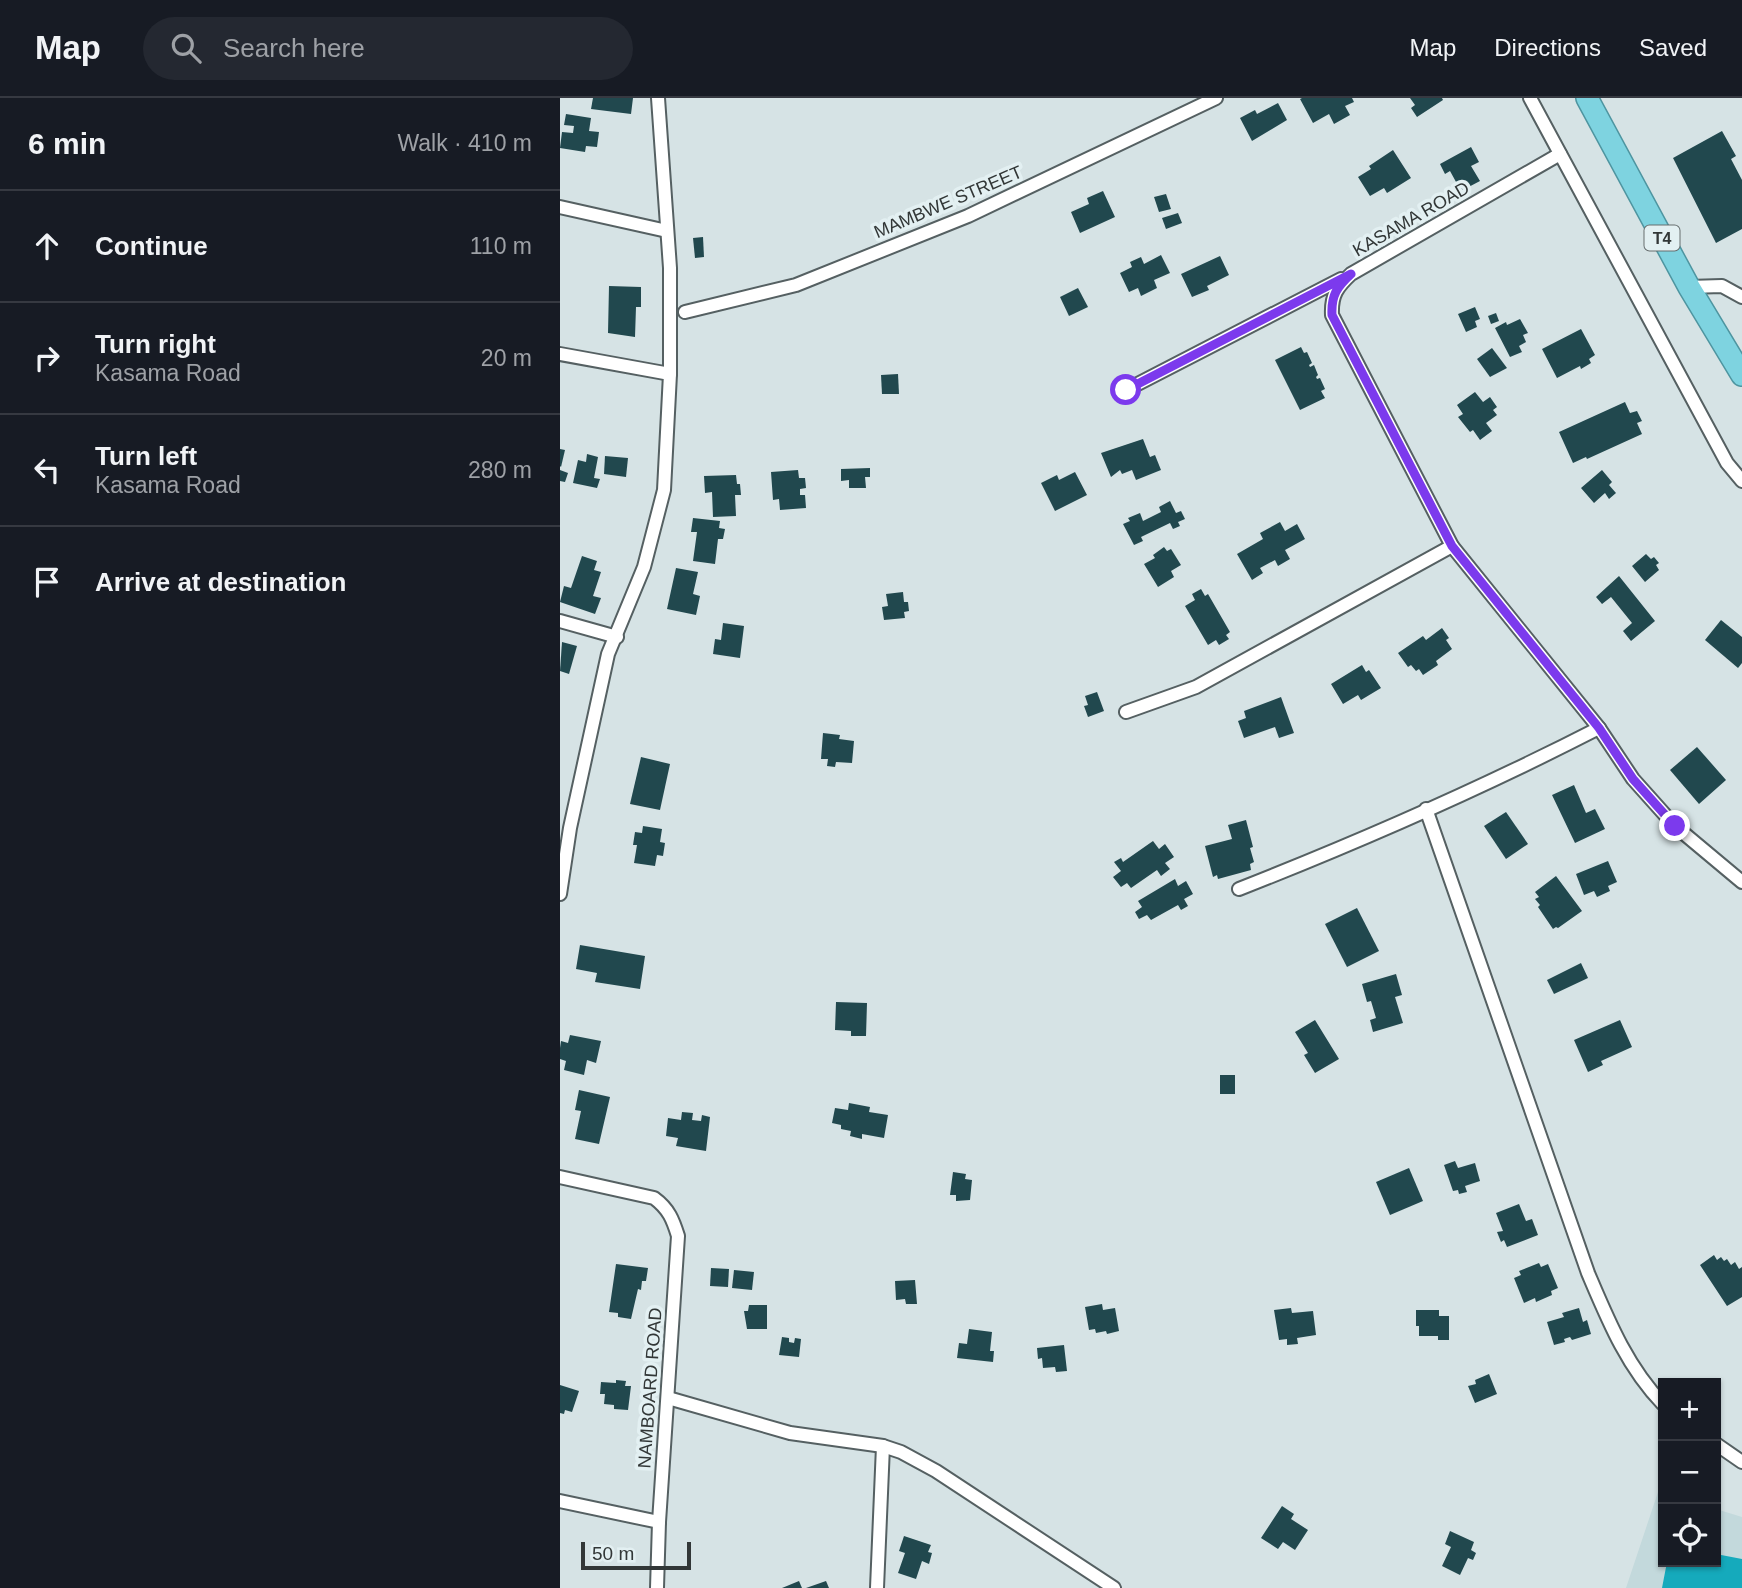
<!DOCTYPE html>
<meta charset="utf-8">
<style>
body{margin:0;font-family:Arial,sans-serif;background:#242831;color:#f1f3f6}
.controls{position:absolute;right:21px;bottom:21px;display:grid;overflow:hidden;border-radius:0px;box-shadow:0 2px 5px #0004}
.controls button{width:63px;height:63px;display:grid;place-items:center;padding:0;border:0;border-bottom:2px solid #363941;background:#171b24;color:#f1f3f6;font:35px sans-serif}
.scale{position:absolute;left:21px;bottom:18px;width:110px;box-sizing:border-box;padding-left:7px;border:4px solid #323737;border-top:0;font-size:19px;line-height:24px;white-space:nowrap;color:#323737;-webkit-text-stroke:5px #e3f0f2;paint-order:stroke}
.stop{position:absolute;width:21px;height:21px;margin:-16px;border:5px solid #7c3aed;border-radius:50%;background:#fff}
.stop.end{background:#7c3aed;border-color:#fff;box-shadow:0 2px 7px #0008}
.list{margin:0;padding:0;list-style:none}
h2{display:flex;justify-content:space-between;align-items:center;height:91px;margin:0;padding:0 28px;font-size:30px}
h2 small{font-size:23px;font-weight:400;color:#9ea1a6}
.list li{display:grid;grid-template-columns:46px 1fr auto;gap:21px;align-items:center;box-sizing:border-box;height:112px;padding:0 28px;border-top:2px solid #363941}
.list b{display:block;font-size:26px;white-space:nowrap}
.list p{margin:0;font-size:23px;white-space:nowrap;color:#9ea1a6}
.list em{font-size:23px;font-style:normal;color:#9ea1a6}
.icon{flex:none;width:38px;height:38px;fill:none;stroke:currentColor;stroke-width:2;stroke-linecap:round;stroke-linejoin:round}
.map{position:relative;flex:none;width:1182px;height:1490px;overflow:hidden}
header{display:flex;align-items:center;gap:42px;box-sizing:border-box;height:98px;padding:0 35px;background:#171b24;border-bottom:2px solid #363941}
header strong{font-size:33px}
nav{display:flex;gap:38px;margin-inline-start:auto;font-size:24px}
.search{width:490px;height:63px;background:#242831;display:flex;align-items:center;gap:18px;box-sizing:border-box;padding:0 24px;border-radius:38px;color:#9ea1a6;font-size:26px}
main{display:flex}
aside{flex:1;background:#171b24}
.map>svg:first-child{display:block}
.built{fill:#c3d9dc}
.water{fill:#15aabc}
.building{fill:#21484e}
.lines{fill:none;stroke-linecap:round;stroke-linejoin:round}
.minor-casing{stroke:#556062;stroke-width:16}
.trunk-casing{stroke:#4e95a0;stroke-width:24}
.minor{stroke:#fff;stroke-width:12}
.trunk{stroke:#7ed3e0;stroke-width:21}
.route{stroke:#7c3aed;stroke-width:9}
.labels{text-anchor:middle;stroke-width:7;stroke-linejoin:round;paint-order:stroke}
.shield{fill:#e3f0f2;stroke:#676e6f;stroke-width:2}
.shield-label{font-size:16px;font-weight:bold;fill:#323737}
.street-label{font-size:18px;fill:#323737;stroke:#e3f0f2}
</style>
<header>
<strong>Map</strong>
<div class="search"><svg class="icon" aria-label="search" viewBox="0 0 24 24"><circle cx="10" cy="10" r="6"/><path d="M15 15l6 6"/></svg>Search here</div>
<nav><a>Map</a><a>Directions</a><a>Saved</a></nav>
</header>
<main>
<aside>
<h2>6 min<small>Walk · 410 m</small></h2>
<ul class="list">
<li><svg class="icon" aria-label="ahead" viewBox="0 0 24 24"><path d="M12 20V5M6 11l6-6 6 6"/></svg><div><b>Continue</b></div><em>110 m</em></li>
<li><svg class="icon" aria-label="right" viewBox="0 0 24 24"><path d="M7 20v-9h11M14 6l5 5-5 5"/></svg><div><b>Turn right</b><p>Kasama Road</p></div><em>20 m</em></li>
<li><svg class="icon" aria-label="left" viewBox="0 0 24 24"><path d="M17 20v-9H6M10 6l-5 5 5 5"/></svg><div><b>Turn left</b><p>Kasama Road</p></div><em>280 m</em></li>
<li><svg class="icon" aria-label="arrive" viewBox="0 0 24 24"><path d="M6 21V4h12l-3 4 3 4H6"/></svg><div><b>Arrive at destination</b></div></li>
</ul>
</aside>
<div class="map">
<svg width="1182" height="1490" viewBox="0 0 1182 1490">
<rect width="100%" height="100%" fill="#d6e3e5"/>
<polygon class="built" points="1098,1394 1103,1396 1103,1464 1156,1464 1156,1411 1182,1419 1182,1490 1066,1490"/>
<polygon class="water" points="1156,1456 1182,1461 1182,1490 1102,1490 1107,1464 1156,1464"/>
<g class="building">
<polygon points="33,0 73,0 71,16 31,11"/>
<polygon points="742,0 792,0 794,4 785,8 790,17 774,26 769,16 753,25 740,1"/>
<polygon points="850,0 882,0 883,2 857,19 851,10 855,7"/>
<polygon points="718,5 727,22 692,43 680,20 695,12 697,16"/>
<polygon points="6,16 31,20 29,33 39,34 37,49 26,48 25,54 0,50 2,34 13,35 14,28 4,27"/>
<polygon points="1162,33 1176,58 1171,61 1182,82 1182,131 1156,145 1113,60"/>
<polygon points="911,49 919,64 911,68 920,83 901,93 890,73 885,76 880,66"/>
<polygon points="833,52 851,80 827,95 824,90 810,98 798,79 811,71 809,68"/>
<polygon points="543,93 555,119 520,135 511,114 529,106 527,100"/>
<polygon points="606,96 611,111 599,114 594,99"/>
<polygon points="618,115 622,125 606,131 602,120"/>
<polygon points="143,139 144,159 135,160 133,140"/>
<polygon points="601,157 610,175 594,182 597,190 581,198 578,190 569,194 560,175 572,169 570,164 581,159 584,166"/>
<polygon points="660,158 669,177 647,188 649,192 632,199 621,176"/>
<polygon points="49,188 81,189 81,209 76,209 75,239 48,235"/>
<polygon points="518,190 528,209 509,218 500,199"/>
<polygon points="915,209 920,221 915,223 917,229 906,234 898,216"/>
<polygon points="936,215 939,223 931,226 928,218"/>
<polygon points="960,221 968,235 963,237 966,244 959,248 962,254 950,259 935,230 946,224 947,227"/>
<polygon points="1021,231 1035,257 1029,261 1031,265 1021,271 1020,268 997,280 982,251"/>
<polygon points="741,249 744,255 747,254 752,265 749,267 750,269 754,267 758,277 756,279 757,281 760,280 765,291 761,293 765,300 740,312 715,262"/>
<polygon points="932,250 947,270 930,279 917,261"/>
<polygon points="338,276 339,296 322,296 321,277"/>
<polygon points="915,294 923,304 930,299 937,309 933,312 937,317 926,325 932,333 920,342 913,332 910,334 898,319 903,316 897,307"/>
<polygon points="1065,304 1070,315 1077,313 1082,323 1077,325 1082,336 1027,361 1026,359 1013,365 999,334"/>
<polygon points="583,341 590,359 595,357 601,372 576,382 572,372 562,376 560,372 551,379 541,355"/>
<polygon points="0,351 5,352 1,369 0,368"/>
<polygon points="27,356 38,359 34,380 40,381 37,390 13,385 18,362 26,364"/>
<polygon points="45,358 68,360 66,379 44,376"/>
<polygon points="310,370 310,379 305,379 306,390 289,390 289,382 281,383 281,371"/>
<polygon points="0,372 8,375 5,384 0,383"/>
<polygon points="238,372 239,380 245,380 246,390 240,391 240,397 245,397 246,410 220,412 219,401 213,402 211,374"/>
<polygon points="1042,372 1052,384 1049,387 1056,395 1049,401 1045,395 1034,405 1021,390"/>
<polygon points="515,374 527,397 495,413 481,385 497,377 499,382"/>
<polygon points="176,377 177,386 180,386 181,397 175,397 176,418 153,419 152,394 145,395 144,378"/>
<polygon points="610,403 616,415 621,413 625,421 618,424 620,428 613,431 610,425 581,439 583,443 574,447 563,426 570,423 568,420 580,415 583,423 601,414 599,409"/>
<polygon points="133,420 160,423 159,430 165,431 163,441 158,441 155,466 133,463 137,434 131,434"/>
<polygon points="720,424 725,433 737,426 745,441 725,452 730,461 718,468 715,462 700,470 703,475 692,482 677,456 703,441 700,435"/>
<polygon points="604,449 607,453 611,451 621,467 611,473 614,479 598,489 584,466 595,460 593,457"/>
<polygon points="1086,456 1091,461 1094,459 1099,465 1096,467 1099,472 1085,484 1072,468"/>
<polygon points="22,458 37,463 34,472 41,474 33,498 41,500 35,516 0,504 4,488 11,490"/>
<polygon points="116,470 138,474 133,496 140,498 136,517 107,511"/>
<polygon points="1059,478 1095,523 1071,543 1063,533 1072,525 1051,499 1042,506 1036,499"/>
<polygon points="641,491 645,498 648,496 670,534 666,537 669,541 659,547 656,542 648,547 625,508 635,502 632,496"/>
<polygon points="343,494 344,504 348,504 349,513 344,514 345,520 324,522 322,509 328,508 326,496"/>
<polygon points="1161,522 1182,539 1182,565 1178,570 1145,542"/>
<polygon points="163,525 184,528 180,560 153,556 155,541 161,542"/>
<polygon points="882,530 889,540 886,542 892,551 876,563 878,567 863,577 859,571 856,573 851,567 848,569 838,555 863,538 866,542"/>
<polygon points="2,544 17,548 9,576 0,573"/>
<polygon points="802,567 806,574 809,572 821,590 801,602 798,597 783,606 771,586"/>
<polygon points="537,594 544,613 528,619 524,608 528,607 525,598"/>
<polygon points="721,599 734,635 719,640 715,629 684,640 678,623 686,620 684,613"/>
<polygon points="263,635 280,637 279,641 294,643 292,665 276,664 275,669 267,668 268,661 261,661"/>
<polygon points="1137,649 1166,682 1139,706 1110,672"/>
<polygon points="81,659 110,666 100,712 70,706"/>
<polygon points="1014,687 1026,715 1035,711 1045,731 1015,745 992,697"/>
<polygon points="946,714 968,746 946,761 924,728"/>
<polygon points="686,722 693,749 690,750 694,764 690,766 691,772 658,781 657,777 653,779 645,748 672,741 668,727"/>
<polygon points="83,728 102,731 100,744 105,745 103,758 97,757 95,768 74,765 77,747 73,747 75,734 82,735"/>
<polygon points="593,743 599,751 605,746 614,759 605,765 610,771 601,778 597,772 571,790 567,785 561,789 553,779 561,773 554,764 561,760 563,764"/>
<polygon points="1048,763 1057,784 1048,788 1050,793 1037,799 1034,793 1024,797 1016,776"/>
<polygon points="996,778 1022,813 998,830 996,829 993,831 978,809 980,807 975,801 979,799 975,794"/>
<polygon points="615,781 618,788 626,783 633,796 624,801 628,808 621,812 618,807 591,822 587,817 579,821 575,814 582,809 578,803"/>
<polygon points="797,810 819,853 787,869 765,826"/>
<polygon points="20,847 85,858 80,891 35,884 37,875 16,871"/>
<polygon points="1021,865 1028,880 994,896 987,882"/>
<polygon points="836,876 842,897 835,899 843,925 813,934 810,922 816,920 811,903 807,904 802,886"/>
<polygon points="276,904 307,905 306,938 291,938 291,933 275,932"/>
<polygon points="755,922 779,961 755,975 744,957 748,955 735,934"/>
<polygon points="1060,922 1072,949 1041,963 1043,967 1028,974 1014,942"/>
<polygon points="10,937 41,943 36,965 27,962 24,977 4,972 6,963 0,961 0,950 1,943 8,945"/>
<rect x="660" y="977" width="15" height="19"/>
<polygon points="19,992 50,999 39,1046 15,1041 21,1013 15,1012"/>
<polygon points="289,1005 310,1009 309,1014 328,1017 324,1040 302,1036 302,1041 290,1038 291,1033 281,1031 281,1027 272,1025 275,1010 288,1012"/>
<polygon points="122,1014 133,1015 132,1022 141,1023 142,1017 150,1019 146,1053 116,1048 118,1040 106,1038 108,1020 121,1022"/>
<polygon points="895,1063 898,1070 915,1065 920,1083 905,1088 907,1094 899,1096 898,1092 893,1093 884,1067"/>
<polygon points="849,1070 863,1103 830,1117 816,1084"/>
<polygon points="393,1074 406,1076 405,1081 412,1082 410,1102 396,1103 396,1097 390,1097"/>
<polygon points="959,1106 966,1123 972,1121 978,1137 947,1149 944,1142 941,1144 937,1134 943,1133 936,1115"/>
<polygon points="1154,1157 1157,1162 1161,1159 1164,1163 1167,1161 1171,1167 1175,1164 1179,1171 1182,1169 1182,1199 1167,1208 1140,1167"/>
<polygon points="979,1165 981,1169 988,1166 998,1190 991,1193 992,1197 976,1204 975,1200 964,1205 954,1180 961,1177 959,1173"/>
<polygon points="56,1166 88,1170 86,1183 82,1183 81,1192 78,1191 71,1221 58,1219 58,1215 49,1214"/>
<polygon points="151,1170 169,1171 168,1189 150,1188"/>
<polygon points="174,1172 194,1174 192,1192 172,1190"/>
<polygon points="355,1182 357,1206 346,1206 345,1201 336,1202 335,1183"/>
<polygon points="542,1206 543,1212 555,1210 559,1233 547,1236 546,1233 536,1235 535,1231 529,1232 525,1209"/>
<polygon points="189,1207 207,1207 207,1231 187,1231 184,1213 188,1213"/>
<polygon points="731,1210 732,1215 753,1213 756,1237 737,1240 738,1246 727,1247 727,1241 719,1242 714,1212"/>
<polygon points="1019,1210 1023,1224 1027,1222 1031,1236 1012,1242 1010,1239 1004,1241 1005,1244 994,1247 987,1224 1004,1219 1002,1215"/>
<polygon points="856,1212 879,1212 879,1218 889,1218 889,1242 878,1242 878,1238 859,1238 859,1228 856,1228"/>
<polygon points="409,1231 432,1234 430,1253 434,1253 433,1264 397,1260 399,1245 407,1246"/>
<polygon points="222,1239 229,1240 229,1244 234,1245 235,1240 241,1241 239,1259 219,1257"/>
<polygon points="504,1247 507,1273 496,1274 495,1269 483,1270 482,1260 478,1261 477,1250"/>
<polygon points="929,1276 937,1296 915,1305 908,1288 916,1286 915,1282"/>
<polygon points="56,1282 66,1283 65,1288 71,1288 68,1312 54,1311 54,1307 44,1306 45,1296 40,1296 41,1284 56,1285"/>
<polygon points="0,1287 19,1293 12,1314 5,1312 4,1316 0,1315"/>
<polygon points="722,1408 734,1416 731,1421 748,1432 735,1452 723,1444 718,1451 701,1440"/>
<polygon points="890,1433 914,1444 911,1452 916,1455 913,1462 908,1460 900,1477 882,1468 891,1449 885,1446"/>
<polygon points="344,1438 371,1447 368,1454 372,1455 369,1466 362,1463 356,1481 338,1475 345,1455 339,1453"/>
<polygon points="239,1483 242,1490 222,1490"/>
<polygon points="266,1483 269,1490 246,1490"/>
</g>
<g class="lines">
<g class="minor-casing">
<g id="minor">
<polyline points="970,0 1167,365 1182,383"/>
<path d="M1000,56L791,176C777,189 771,197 772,217L892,448L1039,630L1073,681L1115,728L1182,784"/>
<polyline points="0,109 107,133"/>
<polyline points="1129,189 1162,188 1182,199"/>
<polyline points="125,214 236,187 408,118 656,0"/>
<polyline points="0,256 110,276"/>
<polyline points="566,292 781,181"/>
<polyline points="0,523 57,539"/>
<polyline points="566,614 636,589 892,448"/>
<path d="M866,711L1028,1175C1048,1222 1067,1269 1103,1306"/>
<path d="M679,791C801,743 922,690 1039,630"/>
<polyline points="0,796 10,730 48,556 84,469 104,392 110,276 110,170 98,0"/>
<path d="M0,1079L94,1100C109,1111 113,1122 118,1138L99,1424L97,1490"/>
<polyline points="108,1300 230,1335 323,1348 341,1354 376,1373 554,1490"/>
<polyline points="1156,1346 1182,1364"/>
<polyline points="0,1403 99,1424"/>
<polyline points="317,1490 323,1348"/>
</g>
</g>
<g class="trunk-casing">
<polyline id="trunk" points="1027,0 1129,189 1182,277"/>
</g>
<use href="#minor" class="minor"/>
<use href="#trunk" class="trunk"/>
</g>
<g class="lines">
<path class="route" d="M566,292L791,176C777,189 771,197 772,217L892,448L1039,630L1073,681L1115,728"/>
</g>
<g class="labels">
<rect class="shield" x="1084.5" y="127.5" width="35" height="25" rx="5"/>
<g class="shield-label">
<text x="1102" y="146">T4</text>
</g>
<g class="street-label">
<text transform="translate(388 104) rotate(-23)" y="6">MAMBWE STREET</text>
<text transform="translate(851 121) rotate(-30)" y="6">KASAMA ROAD</text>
<text transform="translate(90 1290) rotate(-86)" y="6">NAMBOARD ROAD</text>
</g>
</g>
</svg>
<div class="controls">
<button>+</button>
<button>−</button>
<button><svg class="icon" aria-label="locate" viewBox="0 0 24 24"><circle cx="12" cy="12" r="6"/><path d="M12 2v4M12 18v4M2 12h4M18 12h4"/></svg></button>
</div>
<div class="scale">50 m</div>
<div class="stop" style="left:566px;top:292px"></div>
<div class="stop end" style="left:1115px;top:728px"></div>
</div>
</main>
